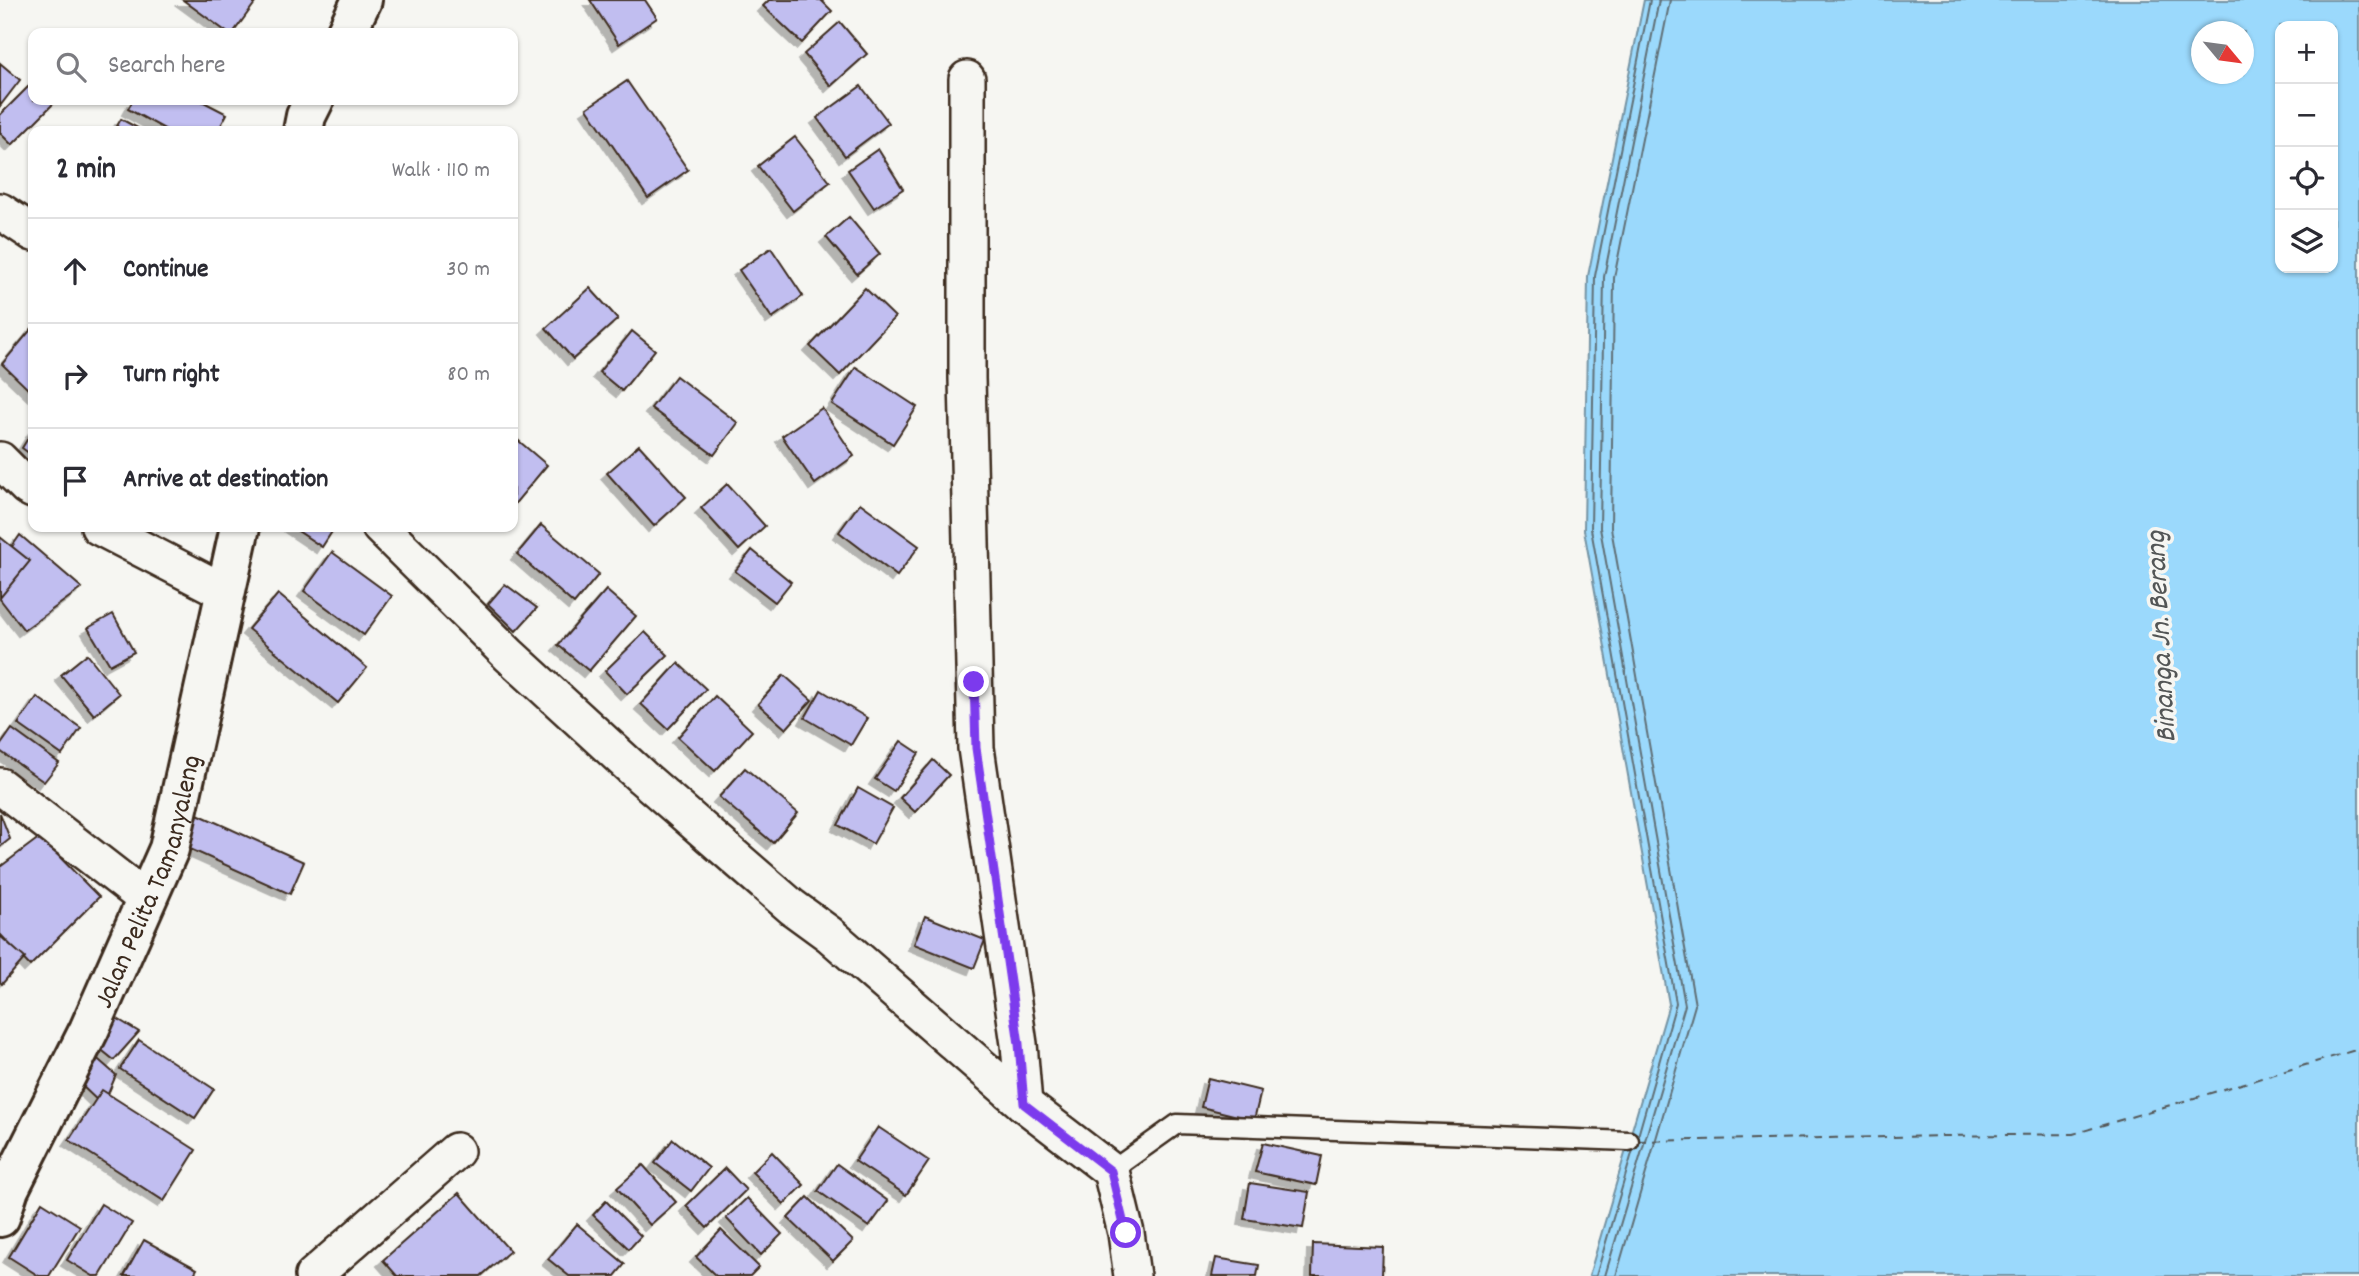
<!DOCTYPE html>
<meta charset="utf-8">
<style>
body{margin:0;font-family:Dekko,sans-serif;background:#f2f2f3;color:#2b2b33}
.controls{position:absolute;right:21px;top:21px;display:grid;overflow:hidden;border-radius:14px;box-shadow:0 2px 5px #0004}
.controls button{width:63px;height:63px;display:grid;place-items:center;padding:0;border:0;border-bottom:2px solid #e1e1e2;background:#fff;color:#2b2b33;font:35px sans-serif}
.compass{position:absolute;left:2191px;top:21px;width:63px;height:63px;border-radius:50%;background:#fff;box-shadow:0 2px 5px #0004;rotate:119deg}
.stop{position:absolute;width:21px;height:21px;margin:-16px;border:5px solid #7c3aed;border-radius:50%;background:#fff}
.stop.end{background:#7c3aed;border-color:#fff;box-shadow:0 2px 7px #0008}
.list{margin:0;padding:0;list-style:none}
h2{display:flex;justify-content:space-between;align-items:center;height:91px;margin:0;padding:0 28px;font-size:30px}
h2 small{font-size:23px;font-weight:400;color:#7c7c81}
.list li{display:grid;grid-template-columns:46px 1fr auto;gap:21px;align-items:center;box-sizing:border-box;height:105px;padding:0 28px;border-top:2px solid #e1e1e2}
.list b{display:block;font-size:26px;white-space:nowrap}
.list em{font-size:23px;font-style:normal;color:#7c7c81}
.icon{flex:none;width:38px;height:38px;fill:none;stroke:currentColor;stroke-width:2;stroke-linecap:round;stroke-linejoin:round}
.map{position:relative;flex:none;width:2359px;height:1276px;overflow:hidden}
.search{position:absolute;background:#fff;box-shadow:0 2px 5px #0004;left:28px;top:28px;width:490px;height:77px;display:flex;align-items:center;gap:18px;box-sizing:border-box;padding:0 24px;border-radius:14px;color:#7c7c81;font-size:26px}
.panel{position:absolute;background:#fff;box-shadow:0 2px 5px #0004;left:28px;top:126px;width:490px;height:406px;border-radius:14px}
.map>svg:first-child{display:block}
.water{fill:#9bd9fc;stroke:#7593a3;stroke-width:2;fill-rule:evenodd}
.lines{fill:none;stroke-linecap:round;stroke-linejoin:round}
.shore{stroke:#617077;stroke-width:2}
.ferry{stroke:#535656;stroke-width:2;stroke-dasharray:9 7;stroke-linecap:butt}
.building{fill:#c1bef0;stroke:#3b2a1e;stroke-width:2;filter:url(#shadow)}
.service-casing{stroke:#3b2a1e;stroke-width:23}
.minor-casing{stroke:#3b2a1e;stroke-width:40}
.tertiary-casing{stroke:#3b2a1e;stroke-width:44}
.service{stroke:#f6f6f2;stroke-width:18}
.minor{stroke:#f6f6f2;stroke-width:35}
.tertiary{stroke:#f6f6f2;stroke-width:38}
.route{stroke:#7c3aed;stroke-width:9}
.labels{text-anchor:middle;stroke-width:7;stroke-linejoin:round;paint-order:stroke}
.street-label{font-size:28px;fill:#3b2a1e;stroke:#f6f6f2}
.water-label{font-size:30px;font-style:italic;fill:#535656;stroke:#f6f6f2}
</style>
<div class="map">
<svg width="2359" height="1276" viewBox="0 0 2359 1276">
<defs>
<filter id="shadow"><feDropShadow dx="-6" dy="6" stdDeviation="0" flood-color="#0004"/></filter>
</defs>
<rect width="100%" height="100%" fill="#f6f6f2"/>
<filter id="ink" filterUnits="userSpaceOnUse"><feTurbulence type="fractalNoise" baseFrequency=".0143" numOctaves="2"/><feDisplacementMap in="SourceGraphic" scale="14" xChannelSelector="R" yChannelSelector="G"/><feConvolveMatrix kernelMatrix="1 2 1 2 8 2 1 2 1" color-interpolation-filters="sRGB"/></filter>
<g filter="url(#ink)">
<path class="water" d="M1644,0H2359V1276H1589L1669,1004L1584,530L1588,276ZM2280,26H2333V268H2280ZM2202,32H2244V74H2202Z"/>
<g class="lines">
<g class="shore">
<polyline points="1638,1136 1676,1003 1591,529 1595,276 1650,0"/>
<polyline points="1596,1276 1633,1150"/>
<polyline points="1605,1276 1685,1005 1600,528 1604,277 1659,0"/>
<polyline points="1616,1276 1695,1005 1611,528 1614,278 1670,0"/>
</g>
<polyline class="ferry" points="1637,1141 2073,1134 2359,1049"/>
</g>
<g class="building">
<polygon points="183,0 251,0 255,3 233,33 228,33"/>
<polygon points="590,0 645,0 657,18 619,44"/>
<polygon points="769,0 821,0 832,11 802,43 763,6"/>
<polygon points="840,22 867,54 831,86 804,54"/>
<polygon points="0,63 20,80 0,106"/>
<polygon points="627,81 688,170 648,198 587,108"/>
<polygon points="33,82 33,100 57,100 12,145 0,133 0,115"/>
<polygon points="861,86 889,123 845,156 817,118"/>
<polygon points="133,100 200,100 227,114 218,131 168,131 128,109"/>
<polygon points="121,119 143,131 114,131"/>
<polygon points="795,137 830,182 793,211 758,166"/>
<polygon points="878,149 903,189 874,208 848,170"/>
<polygon points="849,217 880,254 857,274 826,237"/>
<polygon points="771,248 803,296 772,318 739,270"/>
<polygon points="590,288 618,319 573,359 546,328"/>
<polygon points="865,288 895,317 840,375 810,346"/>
<polygon points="33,327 33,394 2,364"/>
<polygon points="632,331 655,350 622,391 599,372"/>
<polygon points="856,367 917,407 893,444 832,404"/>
<polygon points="676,376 738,423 714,455 651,408"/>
<polygon points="822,408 854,456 815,484 782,436"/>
<polygon points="33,430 33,456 22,448"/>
<polygon points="513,436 547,465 513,506"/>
<polygon points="639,445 686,497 654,526 607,473"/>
<polygon points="727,484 765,526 739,550 701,508"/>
<polygon points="860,503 919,546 897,576 839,532"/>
<polygon points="541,525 599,574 574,604 517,554"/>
<polygon points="292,527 335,527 322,547"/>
<polygon points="20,535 82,588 24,630 0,599 0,564"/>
<polygon points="0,537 30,561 0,598"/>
<polygon points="752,550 791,582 775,602 735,571"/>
<polygon points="332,552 392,596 364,635 304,591"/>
<polygon points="505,584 537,608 516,631 488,604"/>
<polygon points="606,590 636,616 589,671 558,645"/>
<polygon points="278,594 367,668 338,703 248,629"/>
<polygon points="113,614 134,652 110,665 88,628"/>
<polygon points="645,632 668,655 627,694 605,671"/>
<polygon points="87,654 119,694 94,715 61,675"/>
<polygon points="678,663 706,689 668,729 641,704"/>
<polygon points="784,675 812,700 786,729 758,704"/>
<polygon points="821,690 867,718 851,745 805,718"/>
<polygon points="715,696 752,731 715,771 678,737"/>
<polygon points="37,697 81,728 62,755 18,724"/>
<polygon points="12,729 59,763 44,782 0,751 0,746"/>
<polygon points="901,741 919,753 894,791 875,779"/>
<polygon points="933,760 949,775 915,812 900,798"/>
<polygon points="745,768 798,813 773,843 719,797"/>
<polygon points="858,788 893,808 873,844 838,825"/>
<polygon points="193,812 304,862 290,894 179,844"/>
<polygon points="0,813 10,839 0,847"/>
<polygon points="40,837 99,897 30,966 0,934 0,867"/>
<polygon points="925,916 985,940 974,968 914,944"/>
<polygon points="0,936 25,958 2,984 0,982"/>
<polygon points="111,1015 139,1032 114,1060 93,1043"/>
<polygon points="139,1040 214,1089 195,1118 120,1069"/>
<polygon points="92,1054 116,1075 103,1106 78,1082"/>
<polygon points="1208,1078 1261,1091 1254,1120 1201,1107"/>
<polygon points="102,1090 196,1150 164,1201 69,1140"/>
<polygon points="878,1127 929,1161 906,1195 855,1161"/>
<polygon points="673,1139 709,1168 691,1191 655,1163"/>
<polygon points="1263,1143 1322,1156 1316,1185 1255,1172"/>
<polygon points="772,1152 804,1185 784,1204 752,1172"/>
<polygon points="837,1164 888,1201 869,1227 818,1191"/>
<polygon points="643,1165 676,1202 650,1225 617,1188"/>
<polygon points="725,1168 746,1190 707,1228 686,1206"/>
<polygon points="1250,1183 1309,1192 1303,1228 1244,1219"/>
<polygon points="459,1193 510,1251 481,1276 397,1276 383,1260"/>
<polygon points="808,1197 853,1241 833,1261 788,1218"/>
<polygon points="747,1198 782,1234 761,1255 726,1218"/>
<polygon points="606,1201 641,1236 629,1249 593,1215"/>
<polygon points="42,1202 80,1226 49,1276 39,1276 9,1257"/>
<polygon points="101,1204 132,1223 100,1276 93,1276 67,1260"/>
<polygon points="577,1224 625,1264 615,1276 569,1276 548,1259"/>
<polygon points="721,1230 759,1267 750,1276 716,1276 696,1257"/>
<polygon points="144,1240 197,1269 193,1276 124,1276"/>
<polygon points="1313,1244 1383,1247 1382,1276 1312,1276"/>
<polygon points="1216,1258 1259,1265 1257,1276 1212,1276"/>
</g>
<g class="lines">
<g class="service-casing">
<polyline id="service" points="1111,1171 1177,1124 1629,1141"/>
</g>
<g class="minor-casing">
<g id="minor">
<polyline points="0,211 33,233"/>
<polyline points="0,460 27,487 33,490"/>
<polyline points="99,527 225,592"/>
<polyline points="380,527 509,655 642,777 792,907 829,934 1024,1104 1019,1044 976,748 967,378 967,79"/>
<polyline points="0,786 147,900"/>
<polyline points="1024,1104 1111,1171 1126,1233 1132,1276"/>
<polyline points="313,1276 456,1151"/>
</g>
</g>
<g class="tertiary-casing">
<g id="tertiary">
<polyline points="346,33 362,0"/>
<polyline points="303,131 306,116 314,100"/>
<path id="s1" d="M0,1217L9,1189L89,1030L169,849L240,527"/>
</g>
</g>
<use href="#service" class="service"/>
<use href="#minor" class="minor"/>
<use href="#tertiary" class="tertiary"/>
</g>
</g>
<g class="lines" filter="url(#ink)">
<polyline class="route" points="974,682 976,748 1019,1044 1024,1104 1111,1171 1126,1233"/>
</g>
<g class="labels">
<g class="street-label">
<text dy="10" stroke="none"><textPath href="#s1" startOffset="368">Jalan Pelita Tamanyaleng</textPath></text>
</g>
<g class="water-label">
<text transform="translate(2159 637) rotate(-93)" y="10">Binanga Jn. Berang</text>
</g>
</g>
</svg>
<div class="controls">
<button>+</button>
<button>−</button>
<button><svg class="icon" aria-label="locate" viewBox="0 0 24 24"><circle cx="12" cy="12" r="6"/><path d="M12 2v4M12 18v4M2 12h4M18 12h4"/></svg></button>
<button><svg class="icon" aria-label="layers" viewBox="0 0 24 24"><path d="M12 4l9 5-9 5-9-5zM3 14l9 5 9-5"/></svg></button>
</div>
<svg class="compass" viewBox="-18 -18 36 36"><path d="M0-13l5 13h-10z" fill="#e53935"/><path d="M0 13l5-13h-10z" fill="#7c7c81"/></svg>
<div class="stop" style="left:1126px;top:1233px"></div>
<div class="stop end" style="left:974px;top:682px"></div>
<div class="search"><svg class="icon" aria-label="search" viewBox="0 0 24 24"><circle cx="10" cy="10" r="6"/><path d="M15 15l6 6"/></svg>Search here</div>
<section class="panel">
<h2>2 min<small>Walk · 110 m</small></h2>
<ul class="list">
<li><svg class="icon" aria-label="ahead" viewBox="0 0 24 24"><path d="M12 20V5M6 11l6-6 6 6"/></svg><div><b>Continue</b></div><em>30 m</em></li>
<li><svg class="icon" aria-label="right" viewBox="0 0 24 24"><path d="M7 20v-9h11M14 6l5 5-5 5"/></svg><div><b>Turn right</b></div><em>80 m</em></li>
<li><svg class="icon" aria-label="arrive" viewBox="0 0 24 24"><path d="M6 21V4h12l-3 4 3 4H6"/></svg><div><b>Arrive at destination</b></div></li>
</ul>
</section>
</div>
